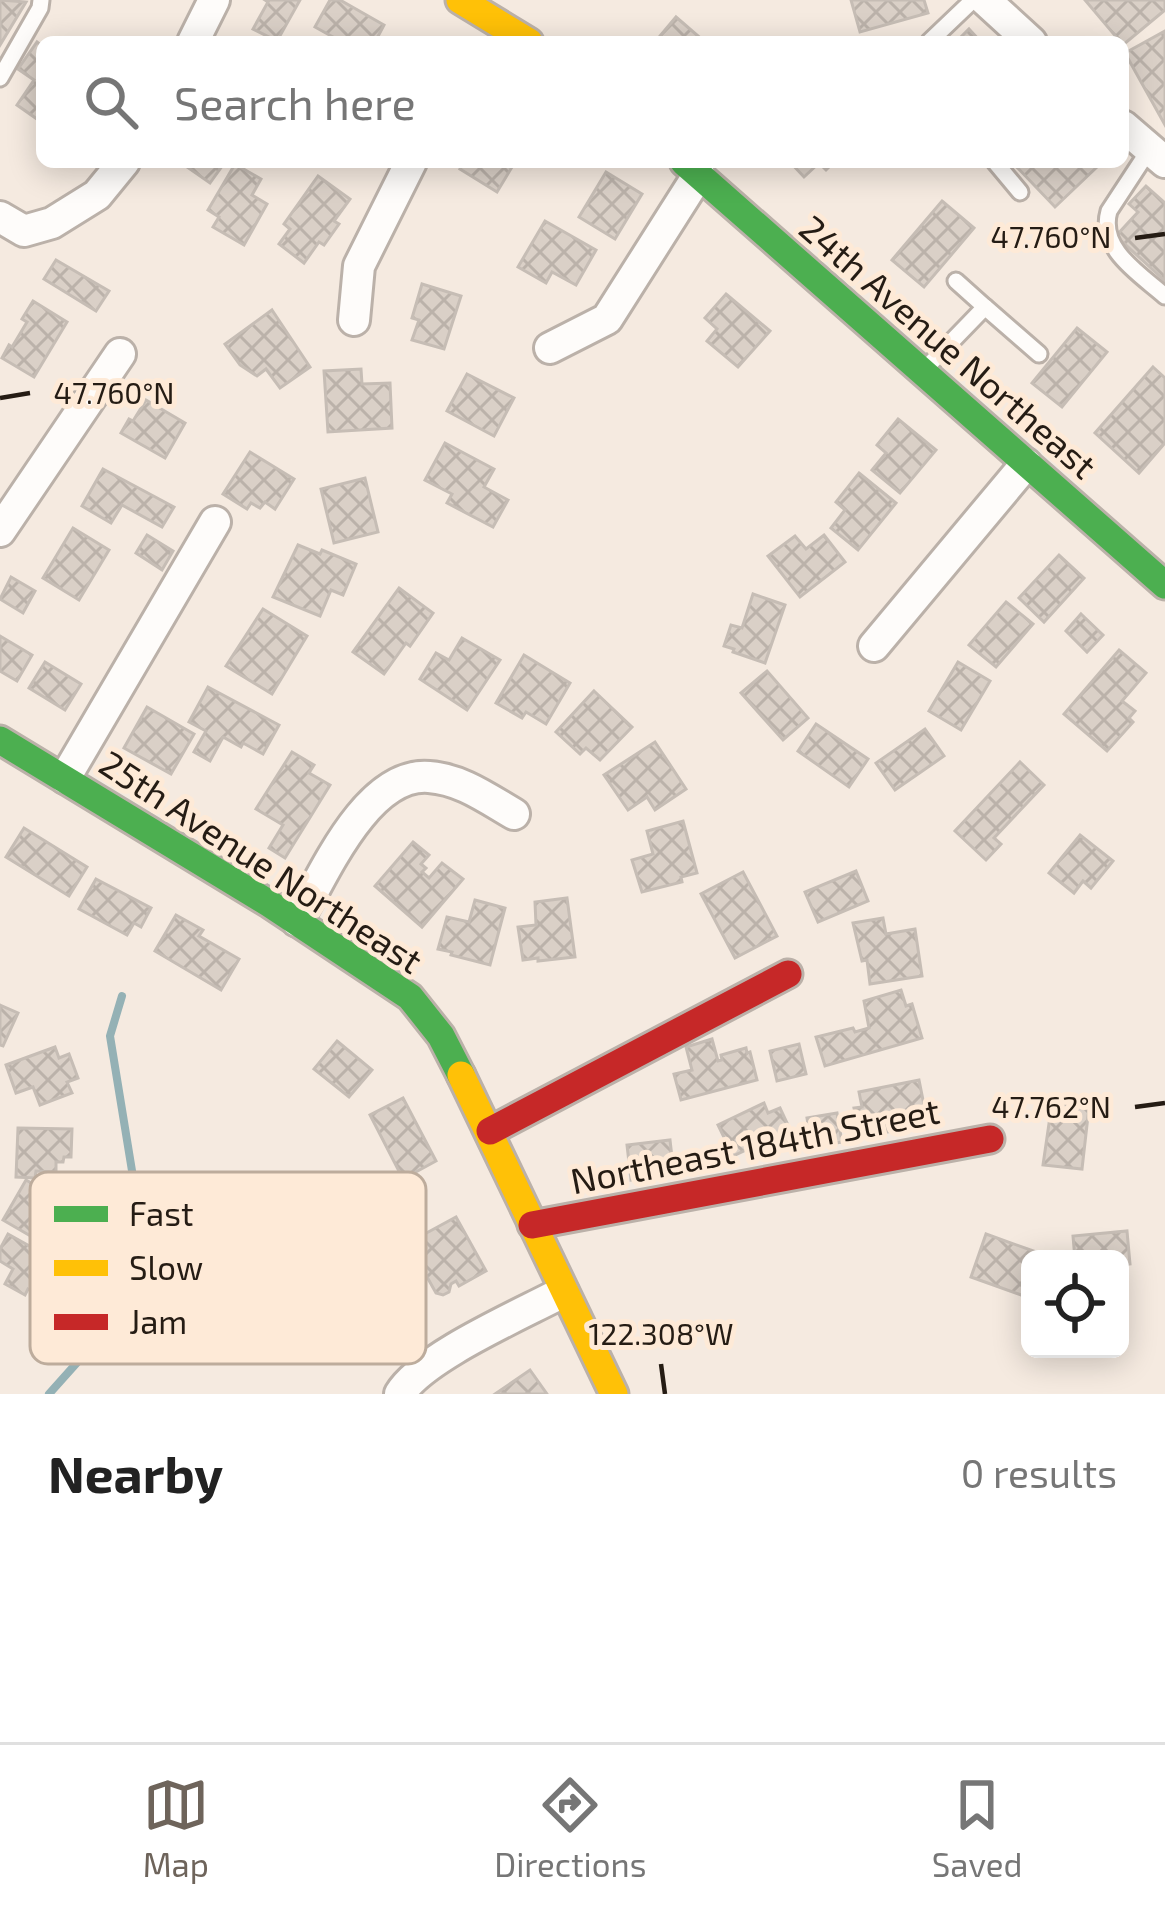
<!DOCTYPE html>
<meta charset="utf-8">
<style>
body{margin:0;font-family:"Exo 2",sans-serif;background:#f6f6f6;color:#222}
.controls{position:absolute;right:36px;bottom:36px;display:grid;overflow:hidden;border-radius:18px;box-shadow:0 6px 30px #0003}
.controls button{width:108px;height:108px;display:grid;place-items:center;padding:0;border:0;border-bottom:3px solid #e0e0e0;background:#fff;color:#222;font:60px sans-serif}
.list{margin:0;padding:0;list-style:none}
h2{display:flex;justify-content:space-between;align-items:center;height:156px;margin:0;padding:0 48px;font-size:51px}
h2 small{font-size:39px;font-weight:400;color:#767676}
.icon{flex:none;width:66px;height:66px;fill:none;stroke:currentColor;stroke-width:2;stroke-linecap:round;stroke-linejoin:round}
.map{position:relative;flex:none;width:1165px;height:1394px;overflow:hidden}
.search{position:absolute;background:#fff;box-shadow:0 6px 30px #0003;left:36px;right:36px;top:36px;height:132px;display:flex;align-items:center;gap:30px;box-sizing:border-box;padding:0 42px;border-radius:18px;color:#767676;font-size:45px}
.sheet{height:348px;background:#fff}
nav{display:flex;justify-content:space-around;align-items:center;box-sizing:border-box;height:168px;border-top:3px solid #e0e0e0;background:#fff;font-size:33px;color:#767676}
nav a{display:grid;justify-items:center;gap:6px}
nav .on{color:#6e645b}
.map>svg:first-child{display:block}
.lines{fill:none;stroke-linecap:round;stroke-linejoin:round}
.stream{stroke:#94b1b5;stroke-width:8}
.building{fill:url(#building-cross-hatch);stroke:#c6bdb5;stroke-width:3}
.lane-casing{stroke:#bbb1a9;stroke-width:21}
.street-casing{stroke:#bbb1a9;stroke-width:36}
.fast-casing{stroke:#bbb1a9;stroke-width:33}
.slow-casing{stroke:#bbb1a9;stroke-width:33}
.jam-casing{stroke:#bbb1a9;stroke-width:33}
.lane{stroke:#fefcfa;stroke-width:15}
.street{stroke:#fefcfa;stroke-width:30}
.fast{stroke:#4caf50;stroke-width:27}
.slow{stroke:#ffc107;stroke-width:27}
.jam{stroke:#c62828;stroke-width:27}
.ticks{fill:none;stroke:#251c14;stroke-width:4.5}
.labels{text-anchor:middle;stroke-width:10;stroke-linejoin:round;paint-order:stroke}
.street-label{font-size:36px;fill:#251c14;stroke:#feead7}
.key{fill:#feead7;stroke:#bdac9c;stroke-width:3}
.key-label{font-size:33px;fill:#251c14}
.ticks-label{font-size:30px;text-anchor:middle;fill:#251c14;stroke:#feead7;stroke-width:10;stroke-linejoin:round;paint-order:stroke}
</style>
<div class="map">
<svg width="1165" height="1394" viewBox="0 0 1165 1394">
<defs>
<pattern id="building-cross-hatch" width="8" height="8" patternUnits="userSpaceOnUse" patternTransform="scale(3)"><rect width="8" height="8" fill="#dad0c7"/><path d="M0 0l8 8M0 8l8-8" fill="none" stroke="#bbb2aa"/></pattern>
</defs>
<rect width="100%" height="100%" fill="#f5eae0"/>
<g class="lines">
<polyline class="stream" points="49,1394 150,1281 110,1036 122,996"/>
</g>
<g class="building">
<polygon points="0,0 26,2 0,45"/>
<polygon points="265,0 300,0 277,41 253,29 268,2"/>
<polygon points="330,0 340,0 384,25 375,42 342,42 315,27"/>
<polygon points="851,0 924,0 928,13 860,32"/>
<polygon points="1085,0 1165,0 1165,10 1123,45"/>
<polygon points="676,17 705,42 655,42"/>
<polygon points="969,29 981,42 956,42"/>
<polygon points="1165,31 1165,125 1125,53"/>
<polygon points="37,42 42,46 42,111 37,119 17,105 34,80 18,69"/>
<polygon points="180,162 225,162 210,183"/>
<polygon points="465,162 515,162 497,192 460,169"/>
<polygon points="790,162 834,162 826,170 819,163 804,177"/>
<polygon points="1012,162 1094,162 1098,166 1055,207"/>
<polygon points="235,164 261,179 252,195 267,204 244,245 213,227 219,217 208,210"/>
<polygon points="606,172 642,194 615,239 579,217"/>
<polygon points="318,176 350,199 334,221 339,224 324,245 319,242 304,263 279,244 290,229 284,224"/>
<polygon points="1146,186 1165,203 1165,281 1116,236 1138,212 1129,204"/>
<polygon points="942,201 974,228 924,287 892,260"/>
<polygon points="545,221 596,250 576,285 552,272 546,283 518,267"/>
<polygon points="56,260 109,291 96,311 44,279"/>
<polygon points="422,284 461,296 444,349 412,340 419,320 412,318"/>
<polygon points="726,294 770,331 738,367 707,341 717,329 705,318"/>
<polygon points="33,301 67,322 34,377 2,358 9,345 12,347 27,322 22,319"/>
<polygon points="272,310 310,367 280,388 266,369 257,376 240,365 225,344"/>
<polygon points="1077,328 1107,352 1062,407 1032,383"/>
<polygon points="1153,367 1165,378 1165,443 1139,473 1095,433"/>
<polygon points="361,369 362,384 390,383 392,428 328,432 324,371"/>
<polygon points="467,374 514,398 494,436 447,411"/>
<polygon points="146,400 185,423 165,458 121,433 129,419 133,421"/>
<polygon points="898,419 936,450 900,493 872,470 886,453 877,445"/>
<polygon points="445,443 494,469 484,487 508,500 493,527 447,503 452,494 425,480"/>
<polygon points="250,452 294,479 275,509 265,502 260,508 251,503 247,509 223,494"/>
<polygon points="103,469 174,507 162,527 122,505 111,523 82,506"/>
<polygon points="859,473 896,503 858,550 831,528 845,510 836,502"/>
<polygon points="365,478 378,532 334,543 321,489"/>
<polygon points="73,528 109,550 79,600 43,578"/>
<polygon points="147,535 173,551 162,570 136,553"/>
<polygon points="824,535 845,562 800,597 768,556 795,536 806,549"/>
<polygon points="298,545 320,554 322,550 356,564 343,595 331,590 320,616 273,597"/>
<polygon points="1059,555 1084,578 1044,622 1019,598"/>
<polygon points="11,577 35,591 23,613 0,599"/>
<polygon points="399,588 433,613 410,646 406,643 384,674 353,652"/>
<polygon points="753,594 785,605 765,663 733,652 734,649 724,646 731,625 742,628"/>
<polygon points="1006,602 1033,624 996,667 969,645"/>
<polygon points="263,609 307,636 272,694 226,666"/>
<polygon points="1081,614 1103,635 1087,652 1066,631"/>
<polygon points="0,636 32,655 17,681 0,671"/>
<polygon points="462,638 500,660 467,710 420,679 436,653 449,660"/>
<polygon points="1119,650 1146,673 1122,701 1135,711 1129,718 1133,722 1107,751 1064,714"/>
<polygon points="524,655 570,683 546,724 526,712 522,718 496,703"/>
<polygon points="45,662 81,684 65,710 29,688"/>
<polygon points="958,662 990,681 961,730 929,711"/>
<polygon points="767,671 808,718 783,740 741,693"/>
<polygon points="208,687 279,725 263,754 243,743 241,747 223,737 210,761 194,752 206,731 189,722"/>
<polygon points="594,691 632,727 600,760 586,748 580,754 556,732"/>
<polygon points="147,707 194,734 171,774 124,748"/>
<polygon points="816,724 868,759 849,787 798,751"/>
<polygon points="925,729 944,756 895,790 876,763"/>
<polygon points="655,742 686,789 655,810 647,797 628,810 604,775"/>
<polygon points="292,752 314,765 309,773 330,785 285,858 269,848 283,825 256,809"/>
<polygon points="1020,762 1044,785 994,838 1001,844 986,860 955,831"/>
<polygon points="683,821 697,873 681,877 682,882 642,892 632,860 653,854 647,831"/>
<polygon points="24,828 87,867 69,896 6,857"/>
<polygon points="1080,835 1113,861 1091,888 1083,881 1074,893 1049,873"/>
<polygon points="413,842 429,855 421,864 426,868 422,872 429,878 442,863 463,879 422,927 375,886"/>
<polygon points="856,871 868,901 818,922 805,892"/>
<polygon points="743,872 777,936 735,958 701,894"/>
<polygon points="96,879 151,908 141,927 134,923 127,935 79,909"/>
<polygon points="567,898 575,957 538,961 538,958 523,960 518,927 536,925 535,902"/>
<polygon points="475,900 505,908 490,965 451,955 452,952 438,949 447,917 469,922"/>
<polygon points="176,915 203,930 199,936 239,959 221,990 155,951"/>
<polygon points="883,918 886,934 915,929 922,976 870,984 867,960 862,961 853,923"/>
<polygon points="901,990 906,1006 912,1004 922,1038 825,1066 816,1037 853,1028 855,1032 869,1028 864,1001"/>
<polygon points="0,1005 18,1013 3,1046 0,1045"/>
<polygon points="712,1039 718,1061 722,1060 721,1055 746,1048 747,1053 750,1052 757,1080 681,1100 674,1074 692,1070 686,1047"/>
<polygon points="337,1041 372,1070 349,1097 314,1069"/>
<polygon points="799,1044 806,1074 777,1081 770,1051"/>
<polygon points="55,1047 59,1058 69,1054 78,1078 67,1082 72,1093 40,1105 33,1087 16,1093 6,1065"/>
<polygon points="919,1080 926,1115 896,1121 898,1130 860,1137 854,1108 862,1107 859,1092"/>
<polygon points="403,1098 436,1161 403,1179 370,1115"/>
<polygon points="764,1103 768,1113 780,1108 794,1138 776,1146 772,1138 733,1156 718,1125"/>
<polygon points="1052,1103 1089,1107 1082,1169 1043,1165"/>
<polygon points="837,1113 842,1142 812,1147 807,1118"/>
<polygon points="18,1128 72,1129 71,1157 64,1157 63,1162 56,1162 56,1172 36,1171 35,1178 16,1177"/>
<polygon points="670,1140 674,1175 631,1180 627,1145"/>
<polygon points="26,1180 65,1202 61,1210 71,1216 62,1231 75,1239 65,1256 3,1220"/>
<polygon points="456,1217 486,1271 459,1286 456,1281 451,1284 449,1292 443,1295 436,1293 408,1243"/>
<polygon points="1127,1231 1130,1264 1120,1265 1120,1259 1075,1259 1073,1236"/>
<polygon points="8,1234 69,1268 59,1287 47,1281 40,1295 28,1289 25,1295 5,1284 13,1269 0,1261 0,1249"/>
<polygon points="986,1234 1039,1253 1037,1259 1030,1259 1030,1279 1024,1296 971,1277"/>
<polygon points="530,1370 547,1394 495,1394"/>
</g>
<g class="lines">
<g class="lane-casing">
<g id="lane">
<polyline points="929,42 973,0"/>
<polyline points="0,78 40,8 41,0"/>
<path d="M1149,150L1109,211C1098,249 1140,274 1165,296"/>
<polyline points="995,162 1020,192"/>
<polyline points="956,281 985,307"/>
<polyline points="924,370 985,307 1039,354"/>
</g>
</g>
<g class="street-casing">
<g id="street">
<polyline points="985,0 1031,42"/>
<polyline points="193,42 214,0"/>
<polyline points="1123,126 1165,162"/>
<polyline points="0,217 24,231 52,223 97,195 124,162"/>
<polyline points="354,320 359,266 411,162"/>
<polyline points="550,348 607,319 699,174"/>
<polyline points="0,531 120,354"/>
<polyline points="874,646 1026,464"/>
<polyline points="65,778 215,522"/>
<path d="M297,921C324,874 367,772 429,777C461,779 488,799 514,814"/>
<path d="M400,1394C422,1357 522,1314 563,1292"/>
</g>
</g>
<g class="fast-casing">
<g id="fast">
<polyline points="684,162 1165,585"/>
<polyline points="0,740 270,904 410,997 441,1036 461,1075"/>
</g>
</g>
<g class="slow-casing">
<g id="slow">
<polyline points="460,0 529,42"/>
<polyline points="461,1075 614,1394"/>
</g>
</g>
<g class="jam-casing">
<g id="jam">
<polyline points="490,1131 788,974"/>
<polyline points="532,1225 990,1139"/>
</g>
</g>
<use href="#lane" class="lane"/>
<use href="#street" class="street"/>
<use href="#fast" class="fast"/>
<use href="#slow" class="slow"/>
<use href="#jam" class="jam"/>
</g>
<path class="ticks" d="M1135,238L1165,234M0,398L30,393M1135,1107L1165,1103M661,1364L665,1394"/>
<g class="labels">
<g class="street-label">
<text transform="translate(948 347) rotate(41)" y="13">24th Avenue Northeast</text>
<text transform="translate(261 862) rotate(33)" y="13">25th Avenue Northeast</text>
<text transform="translate(755 1146) rotate(-11)" y="13">Northeast 184th Street</text>
</g>
</g>
<rect x="30" y="1172" width="396" height="192" rx="18" class="key"/>
<rect x="54" y="1206" width="54" height="16" fill="#4caf50"/>
<rect x="54" y="1260" width="54" height="16" fill="#ffc107"/>
<rect x="54" y="1314" width="54" height="16" fill="#c62828"/>
<g class="key-label">
<text x="129" y="1226">Fast</text>
<text x="129" y="1280">Slow</text>
<text x="129" y="1334">Jam</text>
</g>
<g class="ticks-label">
<text x="1051" y="248">47.760°N</text>
<text x="114" y="404">47.760°N</text>
<text x="1051" y="1118">47.762°N</text>
<text x="661" y="1345">122.308°W</text>
</g>
</svg>
<div class="controls">
<button><svg class="icon" aria-label="locate" viewBox="0 0 24 24"><circle cx="12" cy="12" r="6"/><path d="M12 2v4M12 18v4M2 12h4M18 12h4"/></svg></button>
</div>
<div class="search"><svg class="icon" aria-label="search" viewBox="0 0 24 24"><circle cx="10" cy="10" r="6"/><path d="M15 15l6 6"/></svg>Search here</div>
</div>
<section class="sheet">
<h2>Nearby<small>0 results</small></h2>
<ul class="list">
</ul>
</section>
<nav>
<a class="on"><svg class="icon" aria-label="map" viewBox="0 0 24 24"><path d="M3 6l6-2 6 2 6-2v14l-6 2-6-2-6 2zM9 4v14M15 6v14"/></svg>Map</a>
<a><svg class="icon" aria-label="directions" viewBox="0 0 24 24"><path d="M12 3l9 9-9 9-9-9zM9 14v-3h6M13 9l2 2-2 2"/></svg>Directions</a>
<a><svg class="icon" aria-label="saved" viewBox="0 0 24 24"><path d="M7 4h10v16l-5-4-5 4z"/></svg>Saved</a>
</nav>
